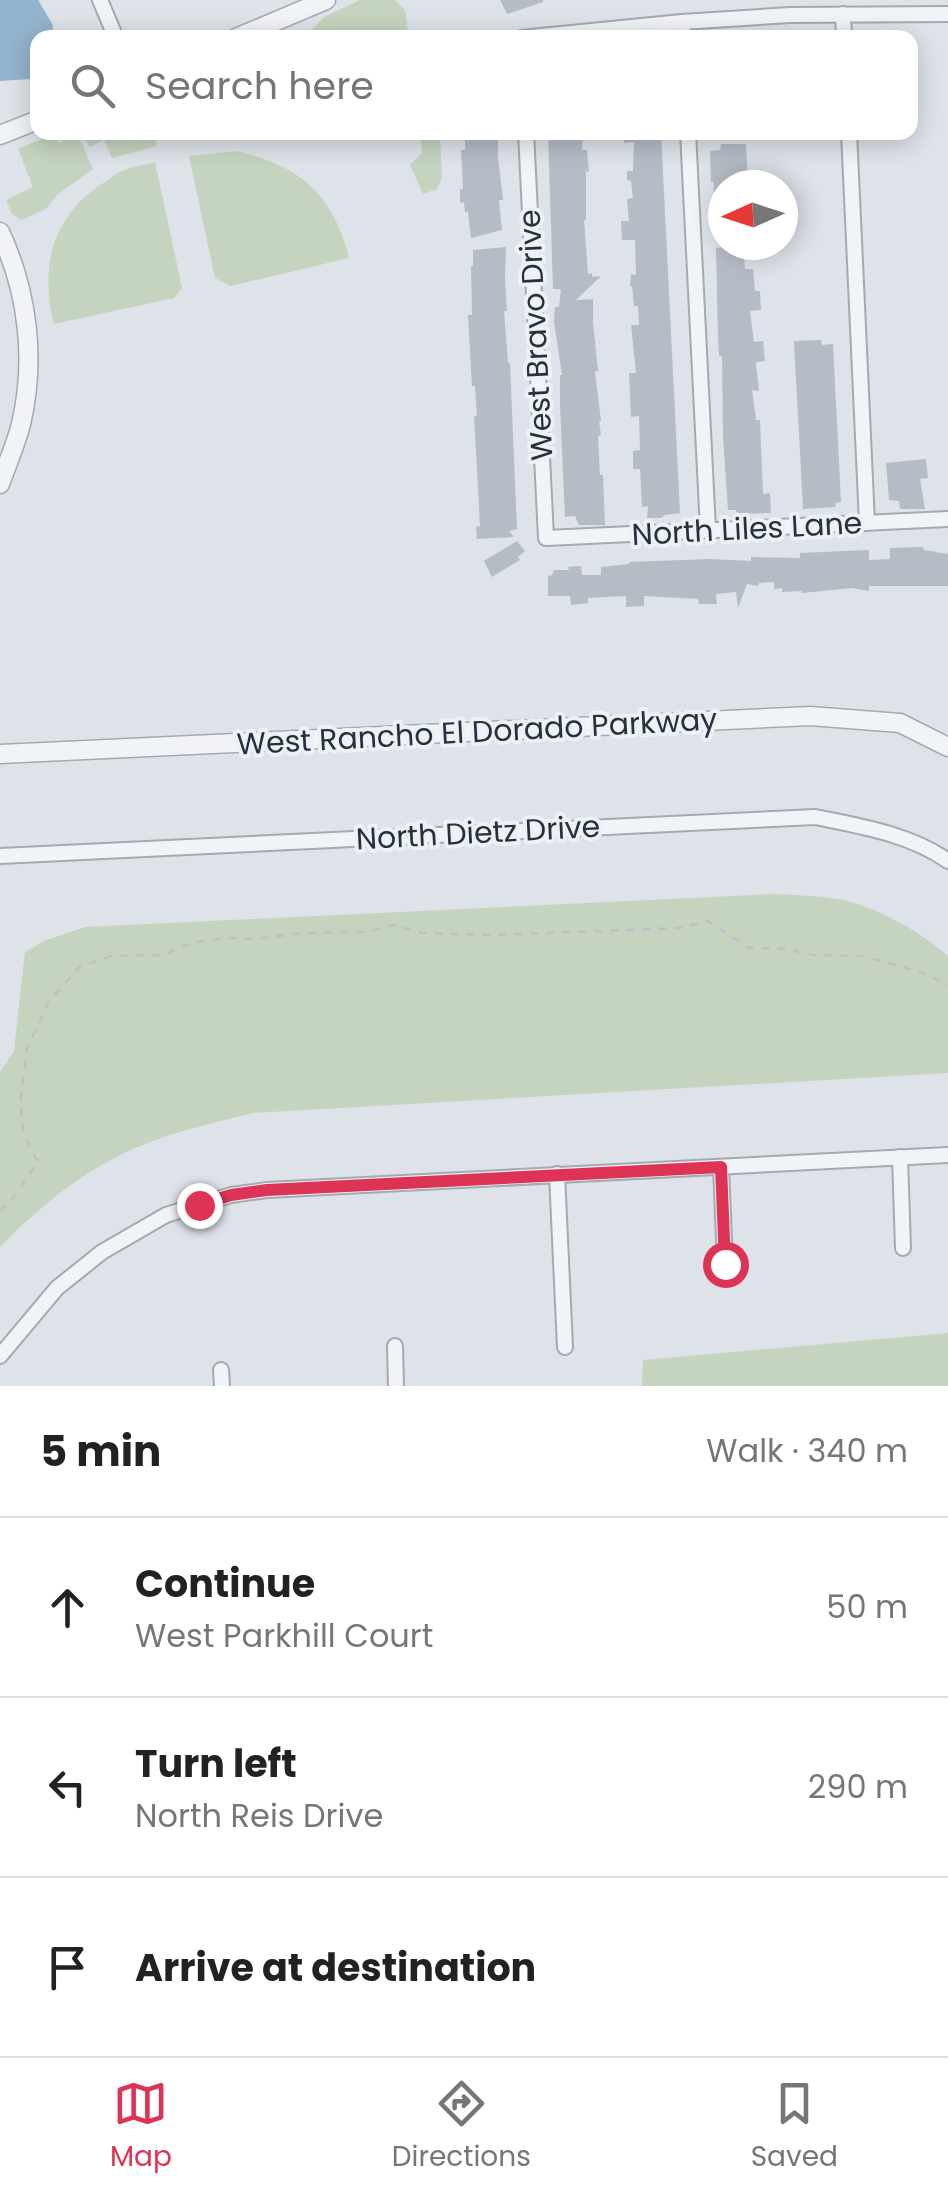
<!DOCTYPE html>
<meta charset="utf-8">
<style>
body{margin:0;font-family:Poppins,sans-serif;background:#f6f6f6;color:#222}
.compass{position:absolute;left:708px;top:170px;width:90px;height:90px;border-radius:50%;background:#fff;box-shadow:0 5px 25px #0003;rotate:267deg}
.stop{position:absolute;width:30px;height:30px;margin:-22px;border:8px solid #dd3456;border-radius:50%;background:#fff}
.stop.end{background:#dd3456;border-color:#fff;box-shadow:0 2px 10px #0008}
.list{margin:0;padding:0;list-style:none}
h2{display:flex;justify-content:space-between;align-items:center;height:130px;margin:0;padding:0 40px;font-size:42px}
h2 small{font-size:32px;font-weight:400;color:#767676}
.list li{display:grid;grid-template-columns:65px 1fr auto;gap:30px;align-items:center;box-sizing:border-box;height:180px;padding:0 40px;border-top:2px solid #e0e0e0}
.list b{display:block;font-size:38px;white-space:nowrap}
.list p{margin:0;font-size:32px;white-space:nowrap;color:#767676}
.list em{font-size:32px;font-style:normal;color:#767676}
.icon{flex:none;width:55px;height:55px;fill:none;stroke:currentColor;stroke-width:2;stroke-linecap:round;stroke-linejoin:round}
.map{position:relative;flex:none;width:948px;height:1386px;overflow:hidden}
.search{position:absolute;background:#fff;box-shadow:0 5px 25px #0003;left:30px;right:30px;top:30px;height:110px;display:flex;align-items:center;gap:25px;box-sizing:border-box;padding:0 35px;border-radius:20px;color:#767676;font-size:38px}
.sheet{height:670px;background:#fff}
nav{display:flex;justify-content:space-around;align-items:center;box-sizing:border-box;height:140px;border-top:2px solid #e0e0e0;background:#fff;font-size:28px;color:#767676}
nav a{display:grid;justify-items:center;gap:5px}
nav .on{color:#dd3456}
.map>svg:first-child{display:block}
.green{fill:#c4d4be}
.water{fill:#94b3cd}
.building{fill:#b4bcc6}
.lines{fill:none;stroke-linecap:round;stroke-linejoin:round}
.minor-casing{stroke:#a2aab3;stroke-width:18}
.tertiary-casing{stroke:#a2aab3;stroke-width:21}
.path{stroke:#bcc1c8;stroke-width:2.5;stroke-dasharray:8 8;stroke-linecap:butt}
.minor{stroke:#f1f3f7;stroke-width:14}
.tertiary{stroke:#f1f3f7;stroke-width:18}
.route{stroke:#dd3456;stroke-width:12}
.labels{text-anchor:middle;stroke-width:8;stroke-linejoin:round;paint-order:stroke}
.street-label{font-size:30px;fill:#253141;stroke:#edf1f6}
</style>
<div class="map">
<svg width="948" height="1386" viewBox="0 0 948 1386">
<rect width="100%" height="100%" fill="#dde3e9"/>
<g class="green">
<polygon points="360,0 395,0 405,10 409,37 298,37 315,27 324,17"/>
<polygon points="82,133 80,139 93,169 57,195 46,209 21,220 12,214 6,200 33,187 18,149 54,134 58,143"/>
<polygon points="88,133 145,133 156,141 157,146 112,158 104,140 90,147 85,140"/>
<polygon points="420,133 440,133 442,178 437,189 423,194 410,165 422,153"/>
<path d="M236,151C299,165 333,193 349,258L231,286L215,278L189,156Z"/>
<path d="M155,162L182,288L174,298L54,324C39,266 53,214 105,182C111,178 118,172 124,170C133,166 145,165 155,162Z"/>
<path d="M775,894C796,895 817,896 838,899C875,906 920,931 948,956V1073L252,1113C205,1125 154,1136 111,1160C69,1182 33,1214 0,1247V1072L14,1051L25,952L44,941L85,927Z"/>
<polygon points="948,1333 948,1386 642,1386 643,1360"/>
</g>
<polygon class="water" points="0,0 38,0 53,25 52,37 38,38 37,72 30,79 0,81"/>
<g class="building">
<polygon points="500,0 543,0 543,2 507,14"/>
<polygon points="468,132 498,132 498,157 503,200 499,200 502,230 471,238 468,212 465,212 464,203 460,202 460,189 463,189 461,150 465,150 465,138 468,138"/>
<polygon points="578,132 578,135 583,135 582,150 587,150 589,172 586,171 586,220 584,220 588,274 592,273 592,277 601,276 576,300 593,299 593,322 598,371 595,371 601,421 599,421 601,435 598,436 600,475 603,475 605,525 579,525 575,516 565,517 560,405 560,375 562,375 554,322 555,307 559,307 561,289 553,289 548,133"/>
<polygon points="623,132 661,132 680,513 665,515 661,518 647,518 648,506 642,507 640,469 633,469 633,451 640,450 639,416 631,417 629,373 636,373 631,325 639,325 638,306 634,306 632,286 630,286 631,274 636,275 635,240 622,240 621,221 629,221 627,199 633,198 631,181 627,180 627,171 633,171 634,142 624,143"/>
<polygon points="721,144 746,144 748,185 723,185 723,216 713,216 714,182 711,182 710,151 720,150"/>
<polygon points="743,245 745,269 753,269 755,291 760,291 761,310 750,311 754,342 763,341 765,361 756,362 759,391 752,390 756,420 760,420 763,494 770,493 771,513 737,514 736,510 728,510 723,437 722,356 719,356 718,338 716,248"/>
<polygon points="506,247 505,279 507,311 504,311 508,363 510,363 517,529 509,531 514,537 477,539 476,527 480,526 474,416 477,416 475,386 472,386 468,315 472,315 471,266 473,266 473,250"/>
<polygon points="821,340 822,345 833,344 841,502 836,503 835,507 803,509 794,341"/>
<polygon points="926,459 928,478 920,479 925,509 900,509 899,501 889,500 886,463"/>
<polygon points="517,541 525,551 518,557 520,560 492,577 484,561"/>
<polygon points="916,547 923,547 924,550 948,554 948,586 869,586 869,591 852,588 802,593 802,591 782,592 782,588 774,589 774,582 759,583 758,586 747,584 738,608 736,592 716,594 717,604 699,604 698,599 644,596 644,606 626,607 626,596 588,598 588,603 571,605 570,596 548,596 548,576 552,575 554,570 569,570 568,567 581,566 582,575 601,575 601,567 629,564 629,562 710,559 751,561 751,557 800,558 800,553 869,550 869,560 890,559 890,548"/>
</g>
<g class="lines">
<g class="minor-casing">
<g id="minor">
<polyline points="100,0 116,38"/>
<polyline points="843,14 844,38"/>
<polyline points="682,22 683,38"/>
<polyline points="521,38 682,22 790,15 948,14"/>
<polyline points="526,132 546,538 948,519"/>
<polyline points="688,132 708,530"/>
<polyline points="849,132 867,523"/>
<path d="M0,856L815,817C859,826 910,834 948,861"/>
<polyline points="900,1157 903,1248"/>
<polyline points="721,1167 725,1264"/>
<polyline points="557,1174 565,1347"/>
<polyline points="395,1346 396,1386"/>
<polyline points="0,1356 57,1288 102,1252 166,1215 231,1195 267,1190 948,1155"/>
<polyline points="221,1370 222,1386"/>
</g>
</g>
<g class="tertiary-casing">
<g id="tertiary">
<polyline points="236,38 326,0"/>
<polyline points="0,135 38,120"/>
<path d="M0,232C28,292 36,360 21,424C16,444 7,464 0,484"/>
<polyline points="0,754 810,716 900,723 948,747"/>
</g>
</g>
<polyline class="path" points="0,1211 10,1202 38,1162 24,1135 20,1103 27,1049 48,1003 79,967 111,956 163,955 194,942 226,938 255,939 302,933 367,932 393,925 423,933 494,935 679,928 708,921 749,948 786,949 813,955 863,956 923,973 948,985"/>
<use href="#minor" class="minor"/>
<use href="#tertiary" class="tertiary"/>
</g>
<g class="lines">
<polyline class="route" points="199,1205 231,1195 267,1190 721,1167 725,1264"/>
</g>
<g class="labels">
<g class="street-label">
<text transform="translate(536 335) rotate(-93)" y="10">West Bravo Drive</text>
<text transform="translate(747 529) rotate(-3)" y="10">North Liles Lane</text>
<text transform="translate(477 732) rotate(-3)" y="10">West Rancho El Dorado Parkway</text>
<text transform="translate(478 833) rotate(-3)" y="10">North Dietz Drive</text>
</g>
</g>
</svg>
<svg class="compass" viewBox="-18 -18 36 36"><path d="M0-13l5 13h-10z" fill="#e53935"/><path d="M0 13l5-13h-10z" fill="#767676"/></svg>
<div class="stop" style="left:725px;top:1264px"></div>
<div class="stop end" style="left:199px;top:1205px"></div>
<div class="search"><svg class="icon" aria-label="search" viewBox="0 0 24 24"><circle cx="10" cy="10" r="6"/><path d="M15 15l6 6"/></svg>Search here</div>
</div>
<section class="sheet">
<h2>5 min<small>Walk · 340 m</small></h2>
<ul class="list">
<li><svg class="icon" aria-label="ahead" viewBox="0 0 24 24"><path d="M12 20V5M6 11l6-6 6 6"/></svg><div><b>Continue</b><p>West Parkhill Court</p></div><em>50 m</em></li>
<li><svg class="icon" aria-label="left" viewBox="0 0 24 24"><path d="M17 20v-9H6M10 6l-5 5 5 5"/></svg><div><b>Turn left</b><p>North Reis Drive</p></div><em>290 m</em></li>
<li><svg class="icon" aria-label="arrive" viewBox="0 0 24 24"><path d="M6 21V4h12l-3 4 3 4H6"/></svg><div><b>Arrive at destination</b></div></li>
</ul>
</section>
<nav>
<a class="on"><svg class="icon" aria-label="map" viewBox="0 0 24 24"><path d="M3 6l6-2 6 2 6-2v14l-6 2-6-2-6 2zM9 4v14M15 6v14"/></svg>Map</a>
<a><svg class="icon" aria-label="directions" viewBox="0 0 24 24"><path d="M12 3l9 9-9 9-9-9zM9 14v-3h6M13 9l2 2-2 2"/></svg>Directions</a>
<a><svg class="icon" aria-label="saved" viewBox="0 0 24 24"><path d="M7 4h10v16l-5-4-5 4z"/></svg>Saved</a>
</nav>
